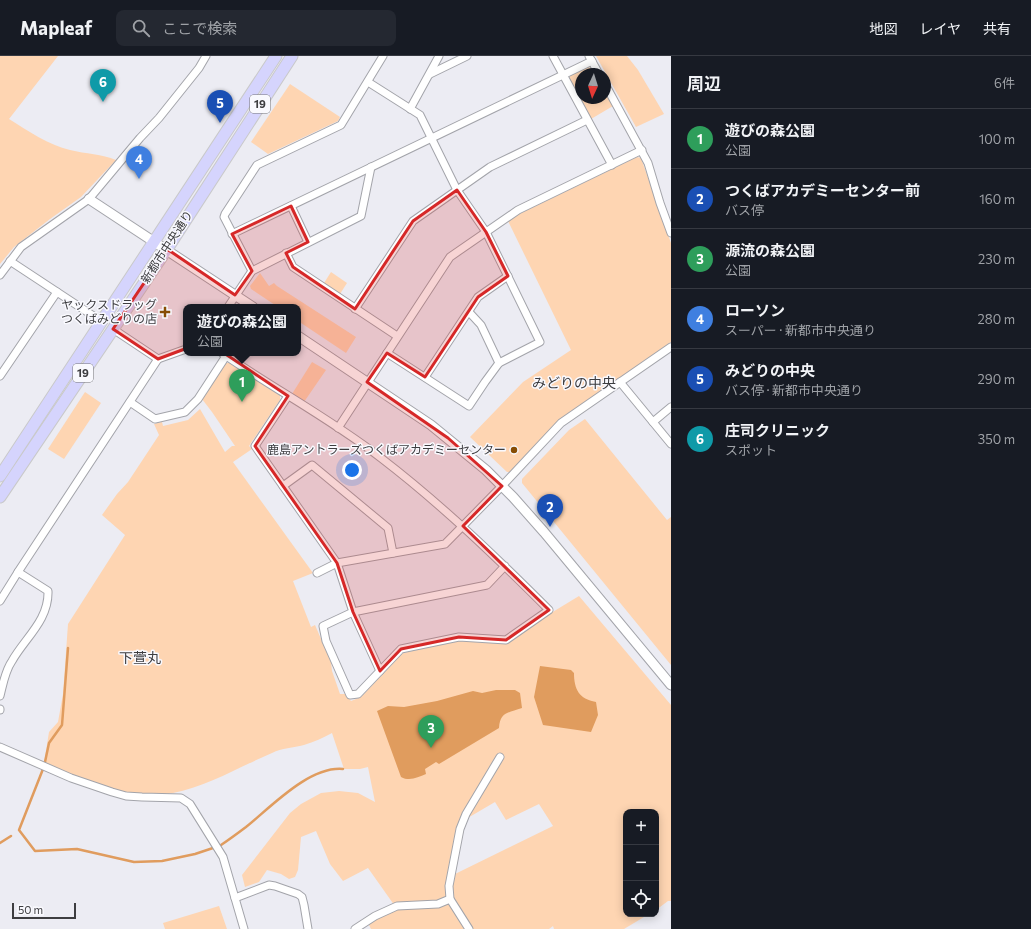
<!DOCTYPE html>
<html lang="ja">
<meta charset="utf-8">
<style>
body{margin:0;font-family:Commissioner,"Noto Sans JP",sans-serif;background:#242831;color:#f1f3f6}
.controls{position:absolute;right:12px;bottom:12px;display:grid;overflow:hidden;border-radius:8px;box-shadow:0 2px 10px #0003}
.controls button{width:36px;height:36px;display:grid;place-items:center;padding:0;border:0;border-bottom:1px solid #363941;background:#171b24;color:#f1f3f6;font:20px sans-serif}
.compass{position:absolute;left:575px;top:12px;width:36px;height:36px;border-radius:50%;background:#171b24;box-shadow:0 2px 10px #0003;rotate:184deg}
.scale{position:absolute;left:12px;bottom:10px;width:64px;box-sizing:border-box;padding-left:4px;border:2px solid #3d3d40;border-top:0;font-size:11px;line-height:14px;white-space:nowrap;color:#3d3d40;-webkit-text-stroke:3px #f9f9fe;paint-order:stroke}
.you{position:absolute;left:352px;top:414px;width:14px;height:14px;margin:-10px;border:3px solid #fff;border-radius:50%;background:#1a73e8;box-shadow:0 0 0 6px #1a73e833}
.badge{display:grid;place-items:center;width:26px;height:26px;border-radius:50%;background:#c1a889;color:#fff;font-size:13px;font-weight:700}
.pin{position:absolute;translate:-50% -33px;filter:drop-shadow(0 1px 2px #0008)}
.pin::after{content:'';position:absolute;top:21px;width:14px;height:12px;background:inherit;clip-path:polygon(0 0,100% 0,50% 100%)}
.popup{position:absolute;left:183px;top:248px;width:118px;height:52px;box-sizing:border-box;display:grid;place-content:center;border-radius:8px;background:#171b24;filter:drop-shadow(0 1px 3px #0005);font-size:13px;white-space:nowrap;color:#9ea1a6}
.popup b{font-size:15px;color:#f1f3f6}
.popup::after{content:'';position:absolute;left:50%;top:100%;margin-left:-8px;border:8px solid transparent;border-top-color:#171b24}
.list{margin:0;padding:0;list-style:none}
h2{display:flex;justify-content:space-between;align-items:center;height:52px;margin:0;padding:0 16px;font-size:17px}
h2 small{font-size:13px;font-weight:400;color:#9ea1a6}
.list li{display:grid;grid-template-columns:26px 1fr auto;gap:12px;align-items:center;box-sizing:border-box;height:60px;padding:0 16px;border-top:1px solid #363941}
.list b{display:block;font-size:15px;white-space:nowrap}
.list p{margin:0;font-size:13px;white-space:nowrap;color:#9ea1a6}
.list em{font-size:13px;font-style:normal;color:#9ea1a6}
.icon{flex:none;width:22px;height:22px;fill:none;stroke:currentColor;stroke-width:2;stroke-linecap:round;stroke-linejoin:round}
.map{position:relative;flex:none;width:671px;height:873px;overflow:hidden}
header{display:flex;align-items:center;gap:24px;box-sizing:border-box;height:56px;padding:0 20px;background:#171b24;border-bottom:1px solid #363941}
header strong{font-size:19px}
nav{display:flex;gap:22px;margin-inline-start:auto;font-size:14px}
.search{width:280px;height:36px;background:#242831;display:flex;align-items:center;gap:10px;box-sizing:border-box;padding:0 14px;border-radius:8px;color:#9ea1a6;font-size:15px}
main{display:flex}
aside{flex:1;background:#171b24}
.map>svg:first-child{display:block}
.green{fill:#fed5b2;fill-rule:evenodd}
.water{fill:#e09c5e}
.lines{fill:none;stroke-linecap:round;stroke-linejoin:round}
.stream{stroke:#e09c5e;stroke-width:2.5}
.minor-casing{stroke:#a3a4aa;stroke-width:9}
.tertiary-casing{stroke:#a3a4aa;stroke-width:11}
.primary-casing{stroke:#c9c9ca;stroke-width:13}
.minor{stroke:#fff;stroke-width:7}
.tertiary{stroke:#fff;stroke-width:9}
.primary{stroke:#d5d4fd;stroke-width:11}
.marked{fill:#d62828;fill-opacity:0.2;stroke:#d62828;stroke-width:3;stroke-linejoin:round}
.poi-dot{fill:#874d04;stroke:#f9f9fe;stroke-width:1.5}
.labels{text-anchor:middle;stroke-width:3;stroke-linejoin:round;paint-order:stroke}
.shield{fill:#f9f9fe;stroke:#757579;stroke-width:1}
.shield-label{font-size:11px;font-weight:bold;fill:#3d3d40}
.street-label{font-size:12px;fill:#3d3d40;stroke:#f9f9fe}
.poi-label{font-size:12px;fill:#3d3d40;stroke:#f9f9fe;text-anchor:end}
.quarter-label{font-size:14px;fill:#3d3d40;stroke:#f9f9fe}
</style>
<header>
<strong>Mapleaf</strong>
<div class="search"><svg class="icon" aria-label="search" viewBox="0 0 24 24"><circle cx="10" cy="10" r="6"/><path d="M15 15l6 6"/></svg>ここで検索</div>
<nav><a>地図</a><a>レイヤ</a><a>共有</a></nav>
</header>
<main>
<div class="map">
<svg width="671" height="873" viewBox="0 0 671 873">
<rect width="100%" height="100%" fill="#ececf3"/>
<g class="green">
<path d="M0,0H58L9,63C28,75 49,89 70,94C86,98 102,98 116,104L81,141L50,163L14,191L0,208Z"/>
<polygon points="596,0 627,0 638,14 664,58 636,71"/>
<polygon points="588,11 591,12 594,18 581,18 581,42 605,42 605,37 613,50 591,63 569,23 570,20"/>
<polygon points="290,28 340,61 338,65 268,98 251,86"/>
<polygon points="637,101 641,102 671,187 671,286 561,363 511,416 507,416 470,381 523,326 571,294 508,165 519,158"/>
<polygon points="331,216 347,227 340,238 324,227"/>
<polygon points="260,217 269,230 274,227 277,230 356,281 346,297 298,265 298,251 278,251 251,233 250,230"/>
<polygon points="312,306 326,314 304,346 292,338"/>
<path d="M226,307H230L280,339V344L249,390L252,393L233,406L313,517L293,525L311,571L315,569L331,606L332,615L340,638H345L351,645L361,641L403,597L459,585L507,588L551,557L579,540L671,649V845H668L656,854V756H626V858H649L624,873H554L553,870L549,873H371L368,867L397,853L368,812L343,825L330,808L316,775L301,781L298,814L295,821L289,823L281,818L267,814L259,826L245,831L242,819L290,757L301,748L321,737L339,735L358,737L375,746L368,711L360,713H344L332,677C323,682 314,686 304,689C293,692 282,692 272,697C241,710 206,731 173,737C129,745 84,724 44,707L49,676L58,666L63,638L68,568L125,479L102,459L117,438L128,426L159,379L154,368L162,366L163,370L188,364L200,353L225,396L232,390H235L212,356L202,343ZM495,746L506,764L539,748L553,770L455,818L466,763Z"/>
<polygon points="85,336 101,347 64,403 48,393"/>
<polygon points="585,363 667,464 671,461 671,609 522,427 522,423 569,374"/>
<polygon points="219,850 227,873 165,873 163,867"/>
</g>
<g class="water">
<path d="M540,610L571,614L574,617C574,633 579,643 596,646L598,659L591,676L543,669L534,641Z"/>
<path d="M496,634H515L520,637L522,652C508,657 500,656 499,672L439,708L436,706L425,713L426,718C418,721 410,726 401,721L377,655L388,650L404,651L437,645L473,635L482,637Z"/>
</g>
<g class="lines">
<g class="stream">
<polyline points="45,706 49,687 62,669 68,592"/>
<polyline points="43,713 19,774 35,795 77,793 134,806 162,805 195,798 213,792"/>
<polyline points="0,787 11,780"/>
<path d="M221,789C230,783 238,777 246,771C271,751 309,710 343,713"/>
</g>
<g class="minor-casing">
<g id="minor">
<polyline points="553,0 612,109"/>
<polyline points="589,0 599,18"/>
<polyline points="430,18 467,0"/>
<polyline points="368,26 420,59 457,134 486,176 540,286 499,307 485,326 469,350 387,297"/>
<polyline points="605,28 648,107 660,147 671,177"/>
<polyline points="410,53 439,0"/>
<polyline points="291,150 308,186"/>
<polyline points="232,178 592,5"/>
<polyline points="286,197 293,211 397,280"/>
<polyline points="10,205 101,265"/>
<polyline points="252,215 224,161 225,158 257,109 341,69 383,0"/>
<polyline points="0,219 21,191 89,143 140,82 159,62 199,12 206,0"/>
<polyline points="228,251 252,215 361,160 371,111"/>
<polyline points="355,253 413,165 490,111 587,64"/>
<polyline points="469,256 481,269 499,307"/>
<polyline points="113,273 158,303 186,293"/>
<path d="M222,297C274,333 331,363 381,402C441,448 495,500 549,554L506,584L459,581L401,593L358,638L350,639L326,585L323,570L353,556L487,529L505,510"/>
<polyline points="0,320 57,236"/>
<polyline points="425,321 478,241 508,220"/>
<polyline points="620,326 671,388"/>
<polyline points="288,340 255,390 337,507 353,556 380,615"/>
<polyline points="130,346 155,363 185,356 198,343 226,300"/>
<polyline points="653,366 671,351"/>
<polyline points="338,372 450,201 518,154 642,94"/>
<polyline points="283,430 312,409 388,472 393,497"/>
<polyline points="317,517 337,507 445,488 502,430 561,367 671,291"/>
<polyline points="0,545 18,516 158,303"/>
<path d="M0,640C3,628 5,615 12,605C25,582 49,564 48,535L18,516"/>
<polyline points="0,653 0,654"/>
<polyline points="0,691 71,722 112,736 126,740 142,741 181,742 190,748 223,801 244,873"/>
<polyline points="235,842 269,829 275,830 298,838 302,841 304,849 308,873"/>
<polyline points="355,873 375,860 397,850 438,848 450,843"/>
<polyline points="469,873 450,843 449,830 460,773 466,758 500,701"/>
</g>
</g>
<g class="tertiary-casing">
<g id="tertiary">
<polyline points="89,143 253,251"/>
<polyline points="298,280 431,369 486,414 513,441 544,476 671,629"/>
</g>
</g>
<g class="primary-casing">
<g id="primary">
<polyline points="0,420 276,0"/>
<polyline points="0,441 167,193 292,0"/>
</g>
</g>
<use href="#minor" class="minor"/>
<use href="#tertiary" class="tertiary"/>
<use href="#primary" class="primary"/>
</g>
<path class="marked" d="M457,134L486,176L508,220L478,241L425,321L387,297L367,326L448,382L502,430L463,470L549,554L506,584L459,581L401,593L380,615L353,556L337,507L255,390L288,340L206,285L158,303L113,273L167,193L235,239L252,215L232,178L291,150L308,186L286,197L293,211L355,253L413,165Z"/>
<g class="poi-dot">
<path d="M163 250h4v4h4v4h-4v4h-4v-4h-4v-4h4z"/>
<circle cx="514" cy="394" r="4"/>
</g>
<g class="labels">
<g class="shield">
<rect x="250" y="39" width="20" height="18" rx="3"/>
<rect x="73" y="308" width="20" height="18" rx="3"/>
</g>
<g class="shield-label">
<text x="260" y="52">19</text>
<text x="83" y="321">19</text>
</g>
<g class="street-label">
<text transform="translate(167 191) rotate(-57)" y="4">新都市中央通り</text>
</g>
<g class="poi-label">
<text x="157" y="253">ヤックスドラッグ<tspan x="157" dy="14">つくばみどりの店</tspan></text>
<text x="506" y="398">鹿島アントラーズつくばアカデミーセンター</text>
</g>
<g class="quarter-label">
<text x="574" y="332">みどりの中央</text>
<text x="140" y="607">下萱丸</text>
</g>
</g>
</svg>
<div class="controls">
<button>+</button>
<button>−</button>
<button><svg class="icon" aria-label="locate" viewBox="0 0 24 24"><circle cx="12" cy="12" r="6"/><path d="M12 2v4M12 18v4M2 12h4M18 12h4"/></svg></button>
</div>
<svg class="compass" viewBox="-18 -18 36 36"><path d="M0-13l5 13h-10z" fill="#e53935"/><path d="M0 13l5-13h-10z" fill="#9ea1a6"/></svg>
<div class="scale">50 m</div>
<div class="you"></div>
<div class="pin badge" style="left:242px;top:346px;background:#2e9e5b">1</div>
<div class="popup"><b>遊びの森公園</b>公園</div>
<div class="pin badge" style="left:550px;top:471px;background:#1a4fb4">2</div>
<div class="pin badge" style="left:431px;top:692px;background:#2e9e5b">3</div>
<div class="pin badge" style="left:139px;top:123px;background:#3f7fe0">4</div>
<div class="pin badge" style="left:220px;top:67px;background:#1a4fb4">5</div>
<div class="pin badge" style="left:103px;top:46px;background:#0f9aa8">6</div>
</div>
<aside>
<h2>周辺<small>6件</small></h2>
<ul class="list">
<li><span class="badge" style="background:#2e9e5b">1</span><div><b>遊びの森公園</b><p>公園</p></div><em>100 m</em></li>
<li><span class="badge" style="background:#1a4fb4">2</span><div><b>つくばアカデミーセンター前</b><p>バス停</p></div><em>160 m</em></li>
<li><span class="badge" style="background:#2e9e5b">3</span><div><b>源流の森公園</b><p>公園</p></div><em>230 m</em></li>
<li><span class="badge" style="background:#3f7fe0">4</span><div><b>ローソン</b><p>スーパー · 新都市中央通り</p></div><em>280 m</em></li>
<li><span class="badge" style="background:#1a4fb4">5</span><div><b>みどりの中央</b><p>バス停 · 新都市中央通り</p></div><em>290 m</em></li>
<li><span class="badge" style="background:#0f9aa8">6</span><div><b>庄司クリニック</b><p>スポット</p></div><em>350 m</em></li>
</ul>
</aside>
</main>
